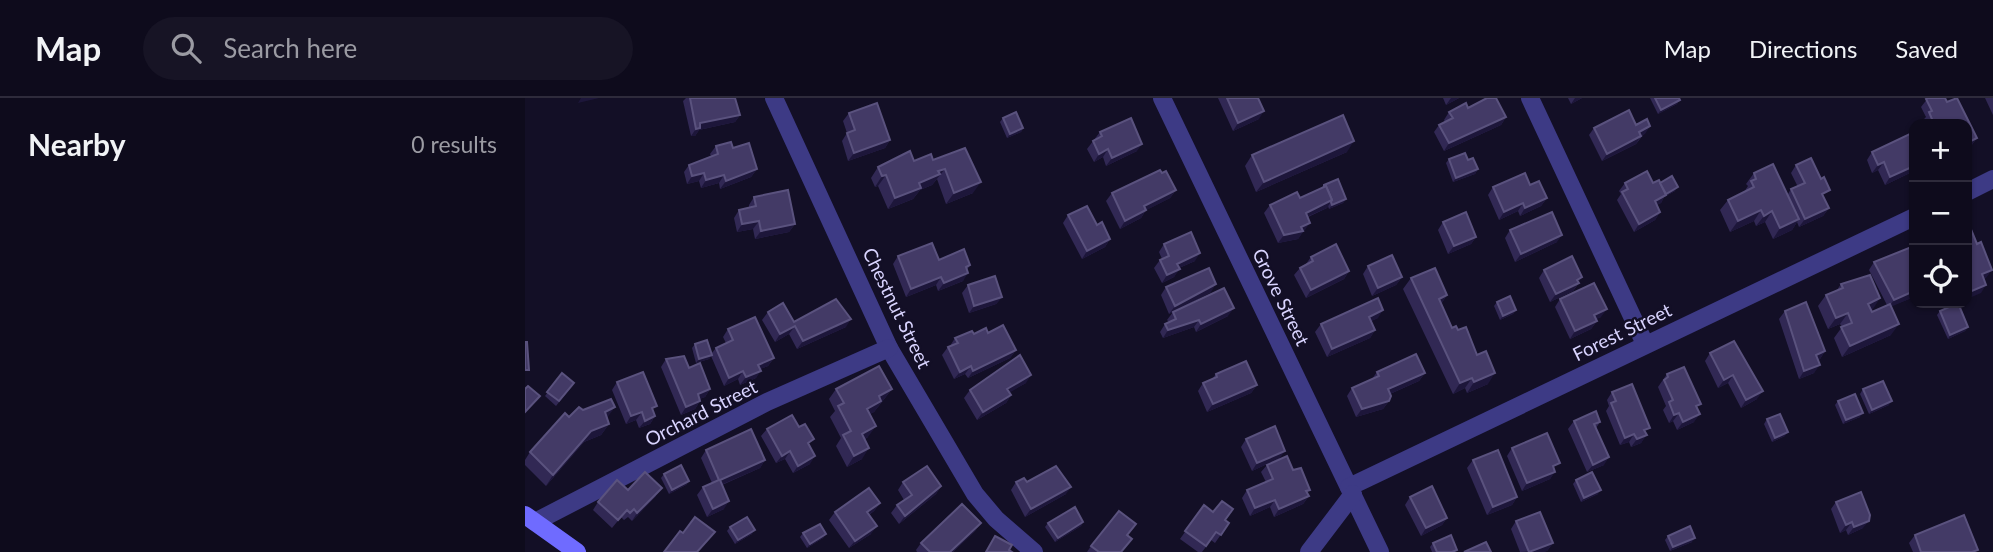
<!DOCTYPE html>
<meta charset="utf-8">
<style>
body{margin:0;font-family:Lato,sans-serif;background:#171425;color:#f1f3f6}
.controls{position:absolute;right:21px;top:21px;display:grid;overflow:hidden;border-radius:14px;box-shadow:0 2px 5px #0004}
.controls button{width:63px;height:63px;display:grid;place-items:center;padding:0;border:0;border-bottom:2px solid #2e2b3b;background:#0e0b1c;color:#f1f3f6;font:35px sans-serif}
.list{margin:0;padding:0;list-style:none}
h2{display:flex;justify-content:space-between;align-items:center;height:91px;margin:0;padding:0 28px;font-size:30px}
h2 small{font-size:23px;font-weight:400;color:#9b9ba3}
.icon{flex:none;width:38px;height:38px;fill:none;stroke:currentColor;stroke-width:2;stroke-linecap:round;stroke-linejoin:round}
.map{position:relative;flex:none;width:1468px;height:454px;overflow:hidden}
header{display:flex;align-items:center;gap:42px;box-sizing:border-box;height:98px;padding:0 35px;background:#0e0b1c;border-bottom:2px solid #2e2b3b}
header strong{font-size:33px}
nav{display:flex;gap:38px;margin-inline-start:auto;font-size:24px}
.search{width:490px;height:63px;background:#171425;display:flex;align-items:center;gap:18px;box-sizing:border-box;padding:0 24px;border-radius:38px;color:#9b9ba3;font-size:26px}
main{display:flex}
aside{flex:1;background:#0e0b1c}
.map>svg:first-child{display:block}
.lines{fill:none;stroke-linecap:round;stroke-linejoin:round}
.street{stroke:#3d3a85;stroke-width:18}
.secondary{stroke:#6f6bff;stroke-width:18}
.wall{fill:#312854}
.shaded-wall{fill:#1d163a}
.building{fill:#433a66;stroke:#5a527e;stroke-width:2}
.labels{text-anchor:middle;stroke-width:5;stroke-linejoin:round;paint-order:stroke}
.street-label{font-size:19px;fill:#d9d4ff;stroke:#130f26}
</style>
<header>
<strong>Map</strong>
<div class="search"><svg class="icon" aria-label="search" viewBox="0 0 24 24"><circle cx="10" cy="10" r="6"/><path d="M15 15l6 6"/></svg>Search here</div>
<nav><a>Map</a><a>Directions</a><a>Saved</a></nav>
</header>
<main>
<aside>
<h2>Nearby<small>0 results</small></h2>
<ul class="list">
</ul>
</aside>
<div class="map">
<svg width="1468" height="454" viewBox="0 0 1468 454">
<rect width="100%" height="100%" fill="#130f26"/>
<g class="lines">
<g class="street">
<polyline points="249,0 364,250 450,396 471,421 509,454"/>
<polyline points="637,0 855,454"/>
<polyline points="1005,0 1120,246"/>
<polyline points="1442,94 1468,81"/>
<polyline points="824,389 1389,119"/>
<polyline points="10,424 242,304 364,250"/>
<polyline points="784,454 828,396"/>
</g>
<polyline class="secondary" points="0,417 52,454"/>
</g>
<g class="wall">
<polygon points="161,0 210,0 215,17 210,24 174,32 170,38 166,38 158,3"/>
<polygon points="693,0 733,0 734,21 708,33"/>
<polygon points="918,0 934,0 921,7"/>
<polygon points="1043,0 1057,0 1046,6"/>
<polygon points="1125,0 1154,0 1152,6 1133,16"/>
<polygon points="1403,0 1420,0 1422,4 1432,0 1452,40 1446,48 1442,51 1442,26 1400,26 1398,22 1401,19 1396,9"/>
<polygon points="1460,0 1468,0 1468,17"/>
<polygon points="943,10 981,19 976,27 919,53 909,34 914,27 920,24 919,22 924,14"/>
<polygon points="324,15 365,42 360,50 323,63 317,43 322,35 318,23"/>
<polygon points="478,20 498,30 496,34 482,40 475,24"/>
<polygon points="1111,27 1125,28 1111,46 1077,63 1064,37 1069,30"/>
<polygon points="575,34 612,53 581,68 578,59 569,64 562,51"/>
<polygon points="1389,34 1389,73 1360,87 1353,72 1347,75 1342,62 1347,54"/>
<polygon points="191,48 208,50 232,71 226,79 195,91 194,85 176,90 174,83 162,86 159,74 164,67 186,58 185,56"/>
<polygon points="440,50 448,95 421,106 412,81 407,87 395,92 388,101 363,111 353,88 350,89 346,80 353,69 389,63 408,62"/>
<polygon points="822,54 731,94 720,68 727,57"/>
<polygon points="924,61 943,62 953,71 950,76 928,84 921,65"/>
<polygon points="1271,67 1299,100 1304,110 1298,118 1274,129 1272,124 1267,132 1248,141 1240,124 1231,128 1229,123 1205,134 1195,112 1203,102 1219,94 1223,88 1221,86 1229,75 1263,96 1266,91 1273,89 1266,75"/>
<polygon points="637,75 651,92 645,100 621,112 616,120 595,131 581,103 587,95"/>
<polygon points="1100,85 1135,85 1150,93 1139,99 1136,105 1131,107 1135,114 1130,122 1109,134 1092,102 1096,96 1094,93"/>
<polygon points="799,87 821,101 818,105 804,111 803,108 802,110 783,119 780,132 778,133 773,141 753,145 739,115 745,107 775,100 796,90"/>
<polygon points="1005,87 1022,100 1016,108 995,118 993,113 974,122 963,97 968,89"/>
<polygon points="229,99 270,126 264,134 230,141 228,131 212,134 209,120 214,112 224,110 224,107"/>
<polygon points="543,117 572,127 585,141 580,149 557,161 538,125"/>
<polygon points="918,124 951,139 946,146 923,156 913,132"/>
<polygon points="985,132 1032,144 990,164 980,140"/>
<polygon points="639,146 670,163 654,170 649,179 637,185 629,170 635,162 637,161 634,154"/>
<polygon points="1389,148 1389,199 1366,208 1366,237 1317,259 1309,240 1317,229 1315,226 1303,231 1293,208 1301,197 1312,192 1316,186 1348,211 1346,212 1347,214 1362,207 1344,172 1349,164"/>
<polygon points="373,158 414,162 445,167 442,172 438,183 413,193 411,187 381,199 368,166"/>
<polygon points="786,159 824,173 819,181 781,200 769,177 775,170 781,166"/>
<polygon points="843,168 877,179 871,187 847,198 838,176"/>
<polygon points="1019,172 1053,185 1054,185 1048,193 1025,204 1014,180"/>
<polygon points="886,180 922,197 916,206 927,230 963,286 942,295 940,290 928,296 878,191"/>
<polygon points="443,187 477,199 471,206 444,215 437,195"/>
<polygon points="641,189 686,194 644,216 636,197"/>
<polygon points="1035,201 1076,219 1071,221 1072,223 1066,231 1045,241 1030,209"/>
<polygon points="972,204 991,212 988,216 975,222 969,208"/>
<polygon points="1260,213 1300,253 1295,261 1293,262 1289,275 1274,281 1254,221"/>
<polygon points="1415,213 1443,229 1440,233 1423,241 1412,217"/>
<polygon points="243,214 269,224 321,229 272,251 264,236 250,244 237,222"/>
<polygon points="648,214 703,218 671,234 669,229 638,240 635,234 640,226 644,224 642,222"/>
<polygon points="853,220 846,223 850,232 845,240 802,259 790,234 796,226"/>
<polygon points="203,231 249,260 243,268 235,271 231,280 215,287 213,281 199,288 186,258 184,261 171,265 167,250 170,246 186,256 191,250 201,245 198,239"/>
<polygon points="463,235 491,252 485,260 443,280 440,276 429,281 417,257 423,249 425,248 430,240"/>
<polygon points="1185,255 1232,301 1216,310 1203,285 1193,290 1180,263"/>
<polygon points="141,261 164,270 185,291 180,299 174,301 175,303 170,311 156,317 136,269"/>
<polygon points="852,274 900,275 894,283 865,296 864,303 858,311 831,319 822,298 827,290 847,281"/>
<polygon points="37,275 49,285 31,308 20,298"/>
<polygon points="691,276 732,287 726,295 682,314 673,293 678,285 687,281"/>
<polygon points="1142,276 1172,311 1169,324 1152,332 1148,323 1144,325 1138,312 1141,308 1133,289"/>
<polygon points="92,284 128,313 130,318 125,326 114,330 111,322 101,326 87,292"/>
<polygon points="501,285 484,294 486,297 481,305 452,322 439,300 445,292"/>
<polygon points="311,291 367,291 349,314 344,316 343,339 340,341 337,361 322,369 311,348 316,340 305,319 310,313 304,301"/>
<polygon points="1338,291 1364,307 1344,316 1335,296"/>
<polygon points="1087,294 1121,336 1116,345 1106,349 1104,344 1095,347 1081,313 1084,308 1082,302"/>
<polygon points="1313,303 1335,319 1318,326 1310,307"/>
<polygon points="58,312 82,320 84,326 76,337 59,344 21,388 0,367 0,362 5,354 44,319"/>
<polygon points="1242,321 1260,338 1247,344 1239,326"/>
<polygon points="1049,323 1075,324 1071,330 1079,367 1062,374 1043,331"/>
<polygon points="242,331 285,348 285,366 268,375 260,361 251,365 236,338"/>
<polygon points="721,341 755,360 727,373 716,349"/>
<polygon points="987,350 1030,373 1025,381 997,393 982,358"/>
<polygon points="181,352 240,362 235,370 197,387 199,411 182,419 172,397 178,389 187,385 176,360"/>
<polygon points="948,362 992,399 987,407 962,417 942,370"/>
<polygon points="742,367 768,372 784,398 778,406 749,419 745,409 725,418 717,400 722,392 741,384 736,374"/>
<polygon points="139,376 164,383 161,387 144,396 136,380"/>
<polygon points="1051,382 1073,396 1056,404 1048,386"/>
<polygon points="378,384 416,388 411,396 374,426 366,415 372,407 379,402 373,392"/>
<polygon points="491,384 502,384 541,396 500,419 486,392"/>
<polygon points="103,392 131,398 107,423 103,419 99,422 96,419 87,430 68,412 73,404"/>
<polygon points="885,399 922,420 917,427 896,438 880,407"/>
<polygon points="1311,404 1338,430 1323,437 1321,432 1315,435 1306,411"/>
<polygon points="355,405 349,413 344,417 346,436 324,450 304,422 310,414"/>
<polygon points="679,407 704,425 690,445 686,442 677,454 673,454 655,441"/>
<polygon points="991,423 1028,445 1022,453 995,454 986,431"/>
<polygon points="558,424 556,428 530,444 520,429 523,425"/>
<polygon points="456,425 450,433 428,454 392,454 391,452 396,445"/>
<polygon points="205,429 227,436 210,446 202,433"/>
<polygon points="278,435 301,436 298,440 282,450 275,439"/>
<polygon points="1390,437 1447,454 1388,454 1384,445"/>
<polygon points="603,438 607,441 597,454 562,454 566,448"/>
<polygon points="1143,438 1167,444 1145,453 1140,442"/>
<polygon points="908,445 931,454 907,454 905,449"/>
</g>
<g class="shaded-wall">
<polygon points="56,0 74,0 53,5"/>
<polygon points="926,0 934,0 921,7"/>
<polygon points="1050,0 1057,0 1046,6"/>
<polygon points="1155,2 1152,6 1133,16 1136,12"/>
<polygon points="739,13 734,21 708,33 713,25"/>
<polygon points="215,17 210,24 174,32 170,38 166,38 175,25"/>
<polygon points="981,19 976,27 919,53 924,45"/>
<polygon points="1125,28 1120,36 1112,40 1116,38 1111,46 1077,63 1082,56 1114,34"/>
<polygon points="498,30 496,34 482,40 485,36"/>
<polygon points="1452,40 1446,48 1442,51 1442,45"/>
<polygon points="365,42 360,50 323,63 329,55"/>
<polygon points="829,43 822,54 731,94 739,84"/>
<polygon points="617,46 612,53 581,68 587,60"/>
<polygon points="583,51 578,59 569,64 574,56"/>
<polygon points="1359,64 1353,72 1347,75 1353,67"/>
<polygon points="1389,68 1389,73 1360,87 1365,79"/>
<polygon points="232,71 226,79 195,91 201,83"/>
<polygon points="420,71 407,87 395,92 388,101 363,111 370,100 394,85"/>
<polygon points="953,71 950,76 928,84 931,80"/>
<polygon points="179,75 174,83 162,86 167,78"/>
<polygon points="199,77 194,85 176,90 181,82"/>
<polygon points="361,77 353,88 350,89 357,78"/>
<polygon points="456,84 448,95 421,106 429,95"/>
<polygon points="1153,89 1150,93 1139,99 1136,105 1124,111 1130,103"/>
<polygon points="651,92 645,100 614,116 619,108"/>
<polygon points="1022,100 1016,108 995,118 1000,110"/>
<polygon points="821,101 818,105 804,111 807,107"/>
<polygon points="807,102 802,110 775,122 781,115"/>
<polygon points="998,105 993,113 974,122 979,114"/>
<polygon points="1304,110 1298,118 1274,129 1280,121"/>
<polygon points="621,112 616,120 595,131 600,123"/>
<polygon points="1236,112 1229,123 1205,134 1213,123"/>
<polygon points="1247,113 1240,124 1231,128 1239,118"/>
<polygon points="1135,114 1130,122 1109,134 1114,126"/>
<polygon points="1274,121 1267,132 1248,141 1255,130"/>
<polygon points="234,123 228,131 212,134 217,126"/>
<polygon points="785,125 773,141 753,145 759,137"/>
<polygon points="270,126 264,134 230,141 236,133"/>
<polygon points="1037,137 1032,144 990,164 996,156"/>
<polygon points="951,139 946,146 923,156 929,148"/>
<polygon points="585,141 580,149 557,161 562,153"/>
<polygon points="675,155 670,163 647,173 652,166"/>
<polygon points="655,171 649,179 637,185 642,177"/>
<polygon points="1467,172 1461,180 1451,184 1457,176"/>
<polygon points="824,173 819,181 781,200 786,192"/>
<polygon points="443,175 438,183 413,193 419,185"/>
<polygon points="416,179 411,187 381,199 386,191"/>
<polygon points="877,179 871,187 847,198 853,190"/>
<polygon points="1057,179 1048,193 1025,204 1031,196"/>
<polygon points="691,186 686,194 644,216 650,208"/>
<polygon points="1461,187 1456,195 1442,201 1442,195"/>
<polygon points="1389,193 1389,199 1363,210 1369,202"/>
<polygon points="922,197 915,208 914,201"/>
<polygon points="477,199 471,206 444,215 449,208"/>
<polygon points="1355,200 1348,211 1335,217 1343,206"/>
<polygon points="709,210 703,218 671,234 676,226"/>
<polygon points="1082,211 1076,219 1064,225 1069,217"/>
<polygon points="858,212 853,220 839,227 844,219"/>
<polygon points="991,212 988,216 975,222 978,218"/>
<polygon points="1323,215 1315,226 1303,231 1311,220"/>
<polygon points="326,221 321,229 272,251 278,243"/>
<polygon points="674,222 669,229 638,240 643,232"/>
<polygon points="1072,223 1066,231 1045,241 1050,233"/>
<polygon points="1374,226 1366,237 1317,259 1325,248"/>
<polygon points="270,228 264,236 250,244 255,236"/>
<polygon points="1443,229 1440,233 1423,241 1425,237"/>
<polygon points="850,232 845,240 802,259 807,251"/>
<polygon points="491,252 485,260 443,280 448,273"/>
<polygon points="1300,253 1295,261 1285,265 1291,257"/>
<polygon points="187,257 184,261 171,265 174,261"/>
<polygon points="249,260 243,268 228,274 233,267"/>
<polygon points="1295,267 1289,275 1274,281 1279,273"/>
<polygon points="446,268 440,276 429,281 435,274"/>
<polygon points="218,273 213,281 199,288 204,280"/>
<polygon points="236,273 231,280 215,287 221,279"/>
<polygon points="900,275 894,283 858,299 863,291"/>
<polygon points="970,275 963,286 942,295 949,284"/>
<polygon points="506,277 501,285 477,299 482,291"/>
<polygon points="1208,277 1203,285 1193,290 1199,282"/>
<polygon points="947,280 940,290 928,296 935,285"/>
<polygon points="732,287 726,295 682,314 688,306"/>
<polygon points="185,291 180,299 167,304 173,296"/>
<polygon points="367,291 349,314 334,322 342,311 354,298"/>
<polygon points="1238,293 1232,301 1216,310 1221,302"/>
<polygon points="486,297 481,305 452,322 458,314"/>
<polygon points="175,303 170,311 156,317 161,309"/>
<polygon points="864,303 858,311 831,319 837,311"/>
<polygon points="1367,303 1364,307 1344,316 1347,312"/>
<polygon points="90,309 82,320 72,325 80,314"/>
<polygon points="117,314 111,322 101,326 106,318"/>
<polygon points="1154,315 1148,323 1144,325 1149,317"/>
<polygon points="1338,315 1335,319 1318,326 1321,322"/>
<polygon points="1175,316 1169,324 1152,332 1158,324"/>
<polygon points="130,318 125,326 114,330 120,323"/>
<polygon points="84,326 76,337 59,344 21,388 28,377 66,333"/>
<polygon points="351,328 343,339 329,346 337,336"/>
<polygon points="1263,334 1260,338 1247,344 1250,340"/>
<polygon points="1109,336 1104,344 1095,347 1100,340"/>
<polygon points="1122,337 1116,345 1106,349 1112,341"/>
<polygon points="344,350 337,361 322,369 329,358"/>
<polygon points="265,353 260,361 251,365 257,358"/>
<polygon points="760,353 755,360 727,373 732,365"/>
<polygon points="290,358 285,366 268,375 273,368"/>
<polygon points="1084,359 1079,367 1062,374 1068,367"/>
<polygon points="240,362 235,370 189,390 195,382"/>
<polygon points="1030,374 1025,381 997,393 1002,385"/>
<polygon points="164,383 161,387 144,396 147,392"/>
<polygon points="416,388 411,396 374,426 380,418"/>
<polygon points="546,389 541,396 500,419 506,411"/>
<polygon points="137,390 131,398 107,423 112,415"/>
<polygon points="785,392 780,399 784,398 778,406 749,419 754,411"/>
<polygon points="1076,392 1073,396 1056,404 1059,400"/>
<polygon points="992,399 987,407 962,417 968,409"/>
<polygon points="750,402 745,409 725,418 730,410"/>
<polygon points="204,403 199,411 182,419 188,411"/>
<polygon points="355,405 349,413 336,422 342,414"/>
<polygon points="922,420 917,427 896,438 901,430"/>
<polygon points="1344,423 1338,430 1323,437 1329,429"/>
<polygon points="558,424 556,428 530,444 533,440"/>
<polygon points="1327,424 1321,432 1315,435 1321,427"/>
<polygon points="456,425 450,433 428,454 425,454"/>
<polygon points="352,428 346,436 324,450 330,443"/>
<polygon points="230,432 227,436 210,446 213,442"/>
<polygon points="301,436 298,440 282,450 285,446"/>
<polygon points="1170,440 1167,444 1145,453 1148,449"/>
<polygon points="1028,445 1022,453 1020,454 1006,454"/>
</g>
<g class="building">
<polygon points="165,0 210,0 215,17 175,25 175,30 171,31"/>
<polygon points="702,0 733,0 739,13 713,25"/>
<polygon points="962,0 971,0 981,19 924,45 914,27 928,20 924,14 941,5 943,10"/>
<polygon points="1130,0 1154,0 1155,2 1136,12"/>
<polygon points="1403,0 1420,0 1422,4 1432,0 1452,40 1442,45 1442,26 1409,26 1404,14 1407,13 1401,1"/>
<polygon points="352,5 365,42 329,55 322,35 330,32 324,15"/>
<polygon points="1104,12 1111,27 1122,21 1125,28 1114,34 1116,38 1082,56 1069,30"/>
<polygon points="491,14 498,30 485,36 478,20"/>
<polygon points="818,17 829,43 739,84 727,57"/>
<polygon points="606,20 617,46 587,60 583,51 574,56 568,43 577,38 575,34"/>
<polygon points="1389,34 1389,68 1365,79 1359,64 1353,67 1347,54"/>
<polygon points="206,44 208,50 224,45 232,71 201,83 199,77 181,82 179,75 167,78 164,67 193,56 191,48"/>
<polygon points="440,50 456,84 429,95 420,71 413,73 415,76 394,85 396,90 370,100 361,77 357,78 353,69 385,53 389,63 406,56 408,62"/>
<polygon points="940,55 943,62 948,60 953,71 931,80 924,61"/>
<polygon points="1286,60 1296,81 1299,79 1305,92 1297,96 1304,110 1280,121 1266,91 1280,85 1271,67"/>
<polygon points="1248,66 1274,121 1255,130 1247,113 1239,118 1236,112 1213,123 1203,102 1229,89 1226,83 1231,81 1229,75"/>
<polygon points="635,72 637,75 641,73 651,92 619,108 621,112 600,123 587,95"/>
<polygon points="1122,73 1128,85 1134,82 1141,97 1130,103 1135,114 1114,126 1097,94 1103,91 1100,85"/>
<polygon points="1000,75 1005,87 1014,83 1022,100 1000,110 998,105 979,114 968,89"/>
<polygon points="1147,78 1153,89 1141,96 1135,85"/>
<polygon points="813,81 821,101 807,107 806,104 807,102 801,88 799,89 799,87"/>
<polygon points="801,88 807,102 781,115 785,125 776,129 778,133 759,137 745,107 772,94 775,100"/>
<polygon points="263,92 270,126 236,133 234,123 217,126 214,112 231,108 229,99"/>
<polygon points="562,108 572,127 577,124 585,141 562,153 543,117"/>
<polygon points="941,114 951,139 929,148 918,124"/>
<polygon points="1027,114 1037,137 996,156 985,132"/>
<polygon points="1445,129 1452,146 1456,144 1467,172 1457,176 1461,187 1442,195 1442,130"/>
<polygon points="666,134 675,155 652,166 655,171 642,177 635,162 644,158 639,146"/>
<polygon points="407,145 414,162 439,151 445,167 441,169 443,175 419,185 416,179 386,191 373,158"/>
<polygon points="811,146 824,173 786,192 775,170 788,163 786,159"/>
<polygon points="1389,148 1389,193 1369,202 1349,164"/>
<polygon points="867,157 877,179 853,190 843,168"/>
<polygon points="1047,158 1057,179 1052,182 1054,185 1031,196 1019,172"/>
<polygon points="684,170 691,186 650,208 641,189"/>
<polygon points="910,170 922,197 914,201 927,230 931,228 933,232 941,229 952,257 961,253 970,275 949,284 947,280 935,285 886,180"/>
<polygon points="1345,177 1355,200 1343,206 1347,214 1365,206 1374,226 1325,248 1316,229 1327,225 1323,215 1311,220 1301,197 1318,190 1316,186"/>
<polygon points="470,178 477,199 449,208 443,187"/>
<polygon points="1069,185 1082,211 1069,217 1072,223 1050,233 1035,201"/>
<polygon points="699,190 709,210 676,226 674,222 643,232 640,226 651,221 648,214"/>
<polygon points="985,198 991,212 978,218 972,204"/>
<polygon points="853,200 858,212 844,219 850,232 807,251 796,226"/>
<polygon points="311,201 326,221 278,243 270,228 255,236 243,214 258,205 269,224"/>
<polygon points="1281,204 1300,253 1291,257 1295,267 1279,273 1260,213"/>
<polygon points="1433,205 1443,229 1425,237 1415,213"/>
<polygon points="230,219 249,260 233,267 236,273 221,279 218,273 204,280 191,250 208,242 203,231"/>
<polygon points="478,227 491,252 448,273 446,268 435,274 423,249 433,245 430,240 447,233 449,236 461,230 463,235"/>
<polygon points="182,242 187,257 174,261 170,246"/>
<polygon points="1209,243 1238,293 1221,302 1208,277 1199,282 1185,255"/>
<polygon points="0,244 2,244 4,272 0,272"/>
<polygon points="891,256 900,275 863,291 866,298 864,303 837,311 827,290 854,278 852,274"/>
<polygon points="495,257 506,277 482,291 486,297 458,314 445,292"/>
<polygon points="159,258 164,270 175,265 185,291 173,296 175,303 161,309 141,261"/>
<polygon points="721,263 732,287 688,306 678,285 692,279 691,276"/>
<polygon points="354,268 367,291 354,298 356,303 342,311 351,328 337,336 344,350 329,358 318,337 326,333 313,308 319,305 311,291"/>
<polygon points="1159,269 1176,306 1171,308 1175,316 1158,324 1154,315 1149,317 1144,304 1148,302 1139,282 1143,279 1142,276"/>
<polygon points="118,274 132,308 127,310 130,318 120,323 117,314 106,318 92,284"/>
<polygon points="37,275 49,285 34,303 22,294"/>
<polygon points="1358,283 1367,303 1347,312 1338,291"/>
<polygon points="1107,286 1125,330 1119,332 1122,337 1112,341 1109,336 1100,340 1086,305 1091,303 1087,294"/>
<polygon points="3,288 15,298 0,314 0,291"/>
<polygon points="1330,296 1338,315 1321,322 1313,303"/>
<polygon points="86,301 90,309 80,314 84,326 66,333 28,377 5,354 40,315 44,319 54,309 58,312"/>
<polygon points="1071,313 1075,324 1069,326 1084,359 1068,367 1049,323"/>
<polygon points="1255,316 1263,334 1250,340 1242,321"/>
<polygon points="267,317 274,329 280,326 289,341 283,345 290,358 273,368 265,353 257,358 242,331"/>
<polygon points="750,328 760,353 732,365 721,341"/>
<polygon points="226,331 240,362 195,382 204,403 188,411 178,389 194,382 181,352"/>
<polygon points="1022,335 1035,365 1028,368 1030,374 1002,385 987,350"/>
<polygon points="973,352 992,399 968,409 948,362"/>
<polygon points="762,358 768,372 776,370 785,392 781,393 784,398 754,411 750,402 730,410 722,392 748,381 742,367"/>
<polygon points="156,367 164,383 147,392 139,376"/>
<polygon points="402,368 416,388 380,418 372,407 387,397 378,384"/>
<polygon points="531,368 546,389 506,411 491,384 499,380 502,384"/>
<polygon points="120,374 137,390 112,415 109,411 105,415 102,412 93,422 73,404 92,382 103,392"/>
<polygon points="1067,374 1076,392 1059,400 1051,382"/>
<polygon points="907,388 922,420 901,430 885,399"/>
<polygon points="344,390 355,405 342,414 352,428 330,443 310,414"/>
<polygon points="1336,394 1345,417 1344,423 1329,429 1327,424 1321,427 1311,404"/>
<polygon points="697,403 708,411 700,422 704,425 696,437 691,434 681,448 660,433 679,407 688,414"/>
<polygon points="437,406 456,425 425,454 405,454 396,445"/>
<polygon points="550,409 558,424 533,440 523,425"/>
<polygon points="594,413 611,426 602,437 607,441 596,454 574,454 566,448"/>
<polygon points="1015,414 1028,445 1004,454 991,423"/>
<polygon points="1439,417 1453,452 1447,454 1396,454 1390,437"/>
<polygon points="170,419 190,434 172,454 139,454 155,433 158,435"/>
<polygon points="222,419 230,432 213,442 205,429"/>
<polygon points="295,426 301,436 285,446 278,435"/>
<polygon points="1165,428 1170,440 1148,449 1143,438"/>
<polygon points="926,437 932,452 927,454 912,454 908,445"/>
<polygon points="470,438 487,447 484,452 487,454 461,454"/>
<polygon points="961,444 966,454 939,454"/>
</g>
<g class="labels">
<g class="street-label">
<text transform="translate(756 199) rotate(64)" y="7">Grove Street</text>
<text transform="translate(372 210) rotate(64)" y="7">Chestnut Street</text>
<text transform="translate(1097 234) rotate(-26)" y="7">Forest Street</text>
<text transform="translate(176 315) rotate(-27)" y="7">Orchard Street</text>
</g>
</g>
</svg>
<div class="controls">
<button>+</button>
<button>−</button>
<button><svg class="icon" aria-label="locate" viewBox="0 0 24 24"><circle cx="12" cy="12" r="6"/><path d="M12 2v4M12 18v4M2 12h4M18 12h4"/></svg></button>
</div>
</div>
</main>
